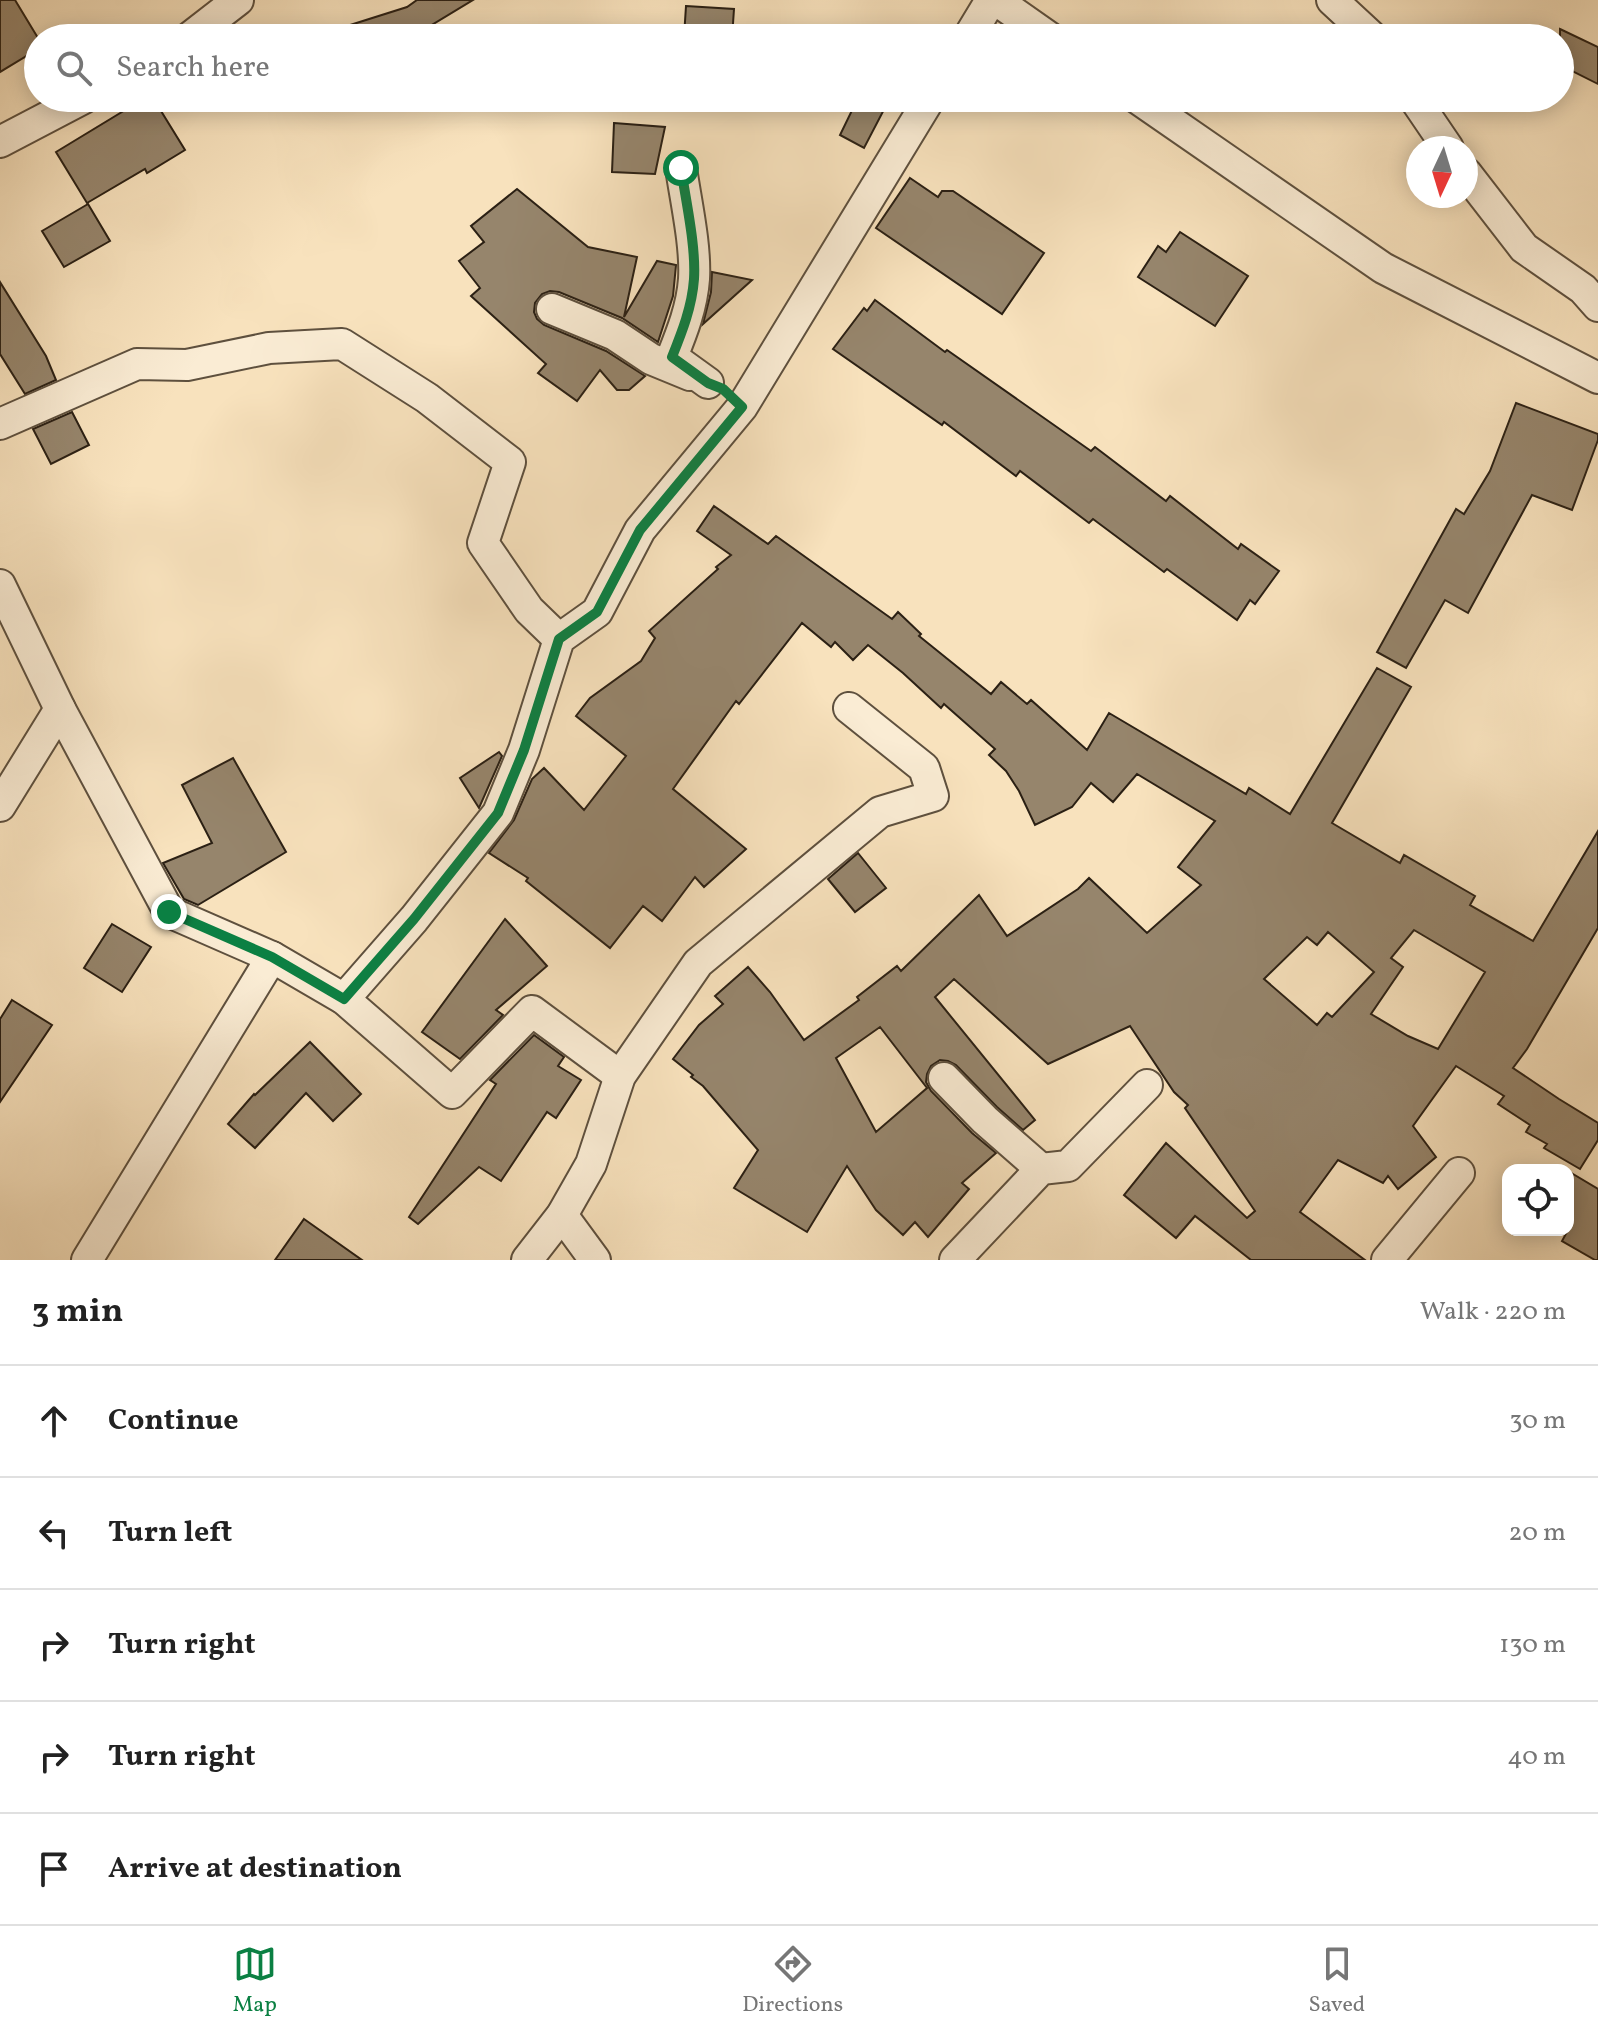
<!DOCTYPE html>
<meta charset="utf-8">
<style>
body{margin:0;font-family:Vollkorn,serif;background:#f2f2f2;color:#222}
.controls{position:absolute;right:24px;bottom:24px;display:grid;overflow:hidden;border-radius:16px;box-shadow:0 4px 20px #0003}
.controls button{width:72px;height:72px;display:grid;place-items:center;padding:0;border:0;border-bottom:2px solid #e0e0e0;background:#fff;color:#222;font:40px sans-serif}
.compass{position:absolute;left:1406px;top:136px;width:72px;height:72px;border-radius:50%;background:#fff;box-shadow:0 4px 20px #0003;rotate:184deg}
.stop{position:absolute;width:24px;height:24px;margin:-18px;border:6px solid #0b8043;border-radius:50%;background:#fff}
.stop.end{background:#0b8043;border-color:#fff;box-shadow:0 2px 8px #0008}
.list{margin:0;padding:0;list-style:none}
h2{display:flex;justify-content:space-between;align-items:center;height:104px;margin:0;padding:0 32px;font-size:34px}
h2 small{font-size:26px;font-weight:400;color:#767676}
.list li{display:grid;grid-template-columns:52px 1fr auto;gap:24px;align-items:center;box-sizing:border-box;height:112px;padding:0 32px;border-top:2px solid #e0e0e0}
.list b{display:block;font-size:30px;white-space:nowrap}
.list em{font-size:26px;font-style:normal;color:#767676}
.icon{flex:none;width:44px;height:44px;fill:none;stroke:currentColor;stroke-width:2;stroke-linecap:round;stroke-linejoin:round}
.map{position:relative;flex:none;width:1598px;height:1260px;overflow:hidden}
.search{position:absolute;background:#fff;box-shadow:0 4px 20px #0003;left:24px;right:24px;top:24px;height:88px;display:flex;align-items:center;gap:20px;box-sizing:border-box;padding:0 28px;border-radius:44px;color:#767676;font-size:30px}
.sheet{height:664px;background:#fff}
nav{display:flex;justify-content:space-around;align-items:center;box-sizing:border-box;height:112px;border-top:2px solid #e0e0e0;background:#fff;font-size:22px;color:#767676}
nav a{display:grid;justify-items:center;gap:4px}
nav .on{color:#0b8043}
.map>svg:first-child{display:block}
.building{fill:#96856c;stroke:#2b2014;stroke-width:2;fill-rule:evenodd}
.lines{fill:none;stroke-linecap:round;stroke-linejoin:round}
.street-casing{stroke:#5e503e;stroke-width:34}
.street{stroke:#faecd4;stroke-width:30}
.route{stroke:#0b8043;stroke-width:10}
</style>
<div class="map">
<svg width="1598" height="1260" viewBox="0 0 1598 1260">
<rect width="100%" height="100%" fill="#f8e2bd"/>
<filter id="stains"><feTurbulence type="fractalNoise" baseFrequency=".0025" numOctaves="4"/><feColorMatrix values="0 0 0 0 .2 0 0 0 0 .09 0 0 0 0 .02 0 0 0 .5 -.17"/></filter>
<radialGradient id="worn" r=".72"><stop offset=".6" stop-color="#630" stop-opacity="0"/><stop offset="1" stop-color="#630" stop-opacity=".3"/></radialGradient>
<g class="building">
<polygon points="0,0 15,0 38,38 38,49 0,72"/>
<polygon points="417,0 473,0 420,32 403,38 329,38 328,32 407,7"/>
<polygon points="686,6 734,9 732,38 684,37"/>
<polygon points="1560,29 1598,47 1598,84 1560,65"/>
<polygon points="145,98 153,98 185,150 147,173 145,169 87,203 56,152"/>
<polygon points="858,98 890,98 864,148 840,135"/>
<polygon points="614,123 665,127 655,174 612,172"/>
<polygon points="910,178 938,197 942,191 953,191 1044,253 1002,314 876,228"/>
<polygon points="517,189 588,247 637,257 624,317 657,261 676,265 673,296 658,342 622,318 559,292 550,291 542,294 535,303 534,312 537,319 544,325 606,351 645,376 629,390 617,390 600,370 577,401 538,373 546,364 471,296 480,288 459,261 484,242 471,226"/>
<polygon points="88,204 110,241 64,267 42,231"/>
<polygon points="1180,232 1248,276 1215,326 1138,277 1158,246 1166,252"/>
<polygon points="712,272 752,280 703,324 711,292"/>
<polygon points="0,282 46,356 56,380 25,394 0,354"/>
<polygon points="875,300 945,352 947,350 1091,451 1095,447 1166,501 1170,496 1238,549 1241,544 1279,571 1255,604 1250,600 1237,620 1167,569 1164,572 1093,519 1089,523 1020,471 1016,476 944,422 942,425 833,349 864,308 867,311"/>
<polygon points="1516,403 1598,434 1598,440 1572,510 1532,495 1468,613 1445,600 1406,668 1377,652 1456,509 1464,514 1490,471"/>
<polygon points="72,412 89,445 51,464 33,429"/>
<path d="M714,506L768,544L776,536L892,619L898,612L921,634L919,636L991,694L1001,682L1027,704L1031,700L1087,750L1109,713L1246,794L1249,788L1290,814L1377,668L1411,687L1332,823L1400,863L1404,855L1475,896L1470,905L1533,941L1598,831V928L1527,1049L1513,1068L1559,1099L1598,1123V1140L1580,1169L1544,1148L1547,1144L1526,1132L1530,1125L1498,1104L1504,1096L1456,1066L1413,1126L1436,1157L1398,1189L1388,1176L1383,1183L1338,1160L1300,1212L1365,1260H1251L1195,1216L1176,1238L1124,1195L1166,1143L1247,1218L1255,1211L1185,1108L1188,1105L1174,1092L1130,1026L1048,1064L954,979L935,997L1035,1120L1023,1130L997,1107L956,1065L948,1061L940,1060L931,1066L927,1074L926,1082L931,1091L972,1133L996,1153L962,1183L969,1189L928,1237L915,1222L903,1235L876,1210L847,1166L807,1232L734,1188L758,1150L703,1086L691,1077L693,1075L673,1059L699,1025L723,1004L715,996L748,967L770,992L804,1040L859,1000L857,997L897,966L901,971L979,895L1007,936L1078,889L1089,878L1147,933L1201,885L1178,867L1215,821L1137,774L1113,802L1091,783L1072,807L1035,825L1019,791L1006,771L989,755L995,749L944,704L941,708L903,673L868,645L853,660L835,642L831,647L802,623L739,704L736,701L673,789L746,849L704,887L695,877L662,921L643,906L610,948L526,881L528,878L489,853L514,820L532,779L544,768L584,810L626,756L576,716L590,698L641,661L655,638L649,631L718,569L716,567L731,555L697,531ZM1414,930L1485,972L1438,1049L1408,1036L1371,1014L1403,967L1391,958ZM1328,932L1374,972L1332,1017L1327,1013L1317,1025L1264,979L1307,937L1317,945ZM880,1027L927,1088L876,1132L836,1058Z"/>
<polygon points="499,752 502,756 479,808 460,778"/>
<polygon points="233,758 286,852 198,905 184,899 163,863 212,843 182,785"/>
<polygon points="858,853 886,888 855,912 828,879"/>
<polygon points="505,919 547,966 496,1010 503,1015 460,1059 422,1032"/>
<polygon points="112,924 151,947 122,992 84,968"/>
<polygon points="12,1000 52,1025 0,1102 0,1019"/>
<polygon points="534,1035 564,1057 558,1066 581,1080 556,1118 547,1112 501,1181 479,1167 418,1224 409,1217 496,1084 490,1080"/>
<polygon points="310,1042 361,1094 333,1121 306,1093 255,1148 228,1124 254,1094 255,1095"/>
<polygon points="1568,1171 1598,1189 1598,1260 1595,1260 1562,1241 1568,1230"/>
<polygon points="304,1219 362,1260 275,1260"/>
</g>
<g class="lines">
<g class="street-casing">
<g id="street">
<polyline points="996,0 1050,38"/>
<polyline points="1332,0 1373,38"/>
<polyline points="189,38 238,0"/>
<polyline points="968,38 991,0"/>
<polyline points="1137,98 1383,268 1598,378"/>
<polyline points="1414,98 1448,148"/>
<polyline points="0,142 84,98"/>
<path d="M681,168C686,202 696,246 694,279C692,307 682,332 672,357L708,383"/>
<polyline points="1466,173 1524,248 1583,289 1598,306"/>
<polyline points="552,309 615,335 651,359 690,375"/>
<polyline points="0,424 137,364 187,365 269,348 342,344 427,398 510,462 483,543 529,610 559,639"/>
<polyline points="0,585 60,709 169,912 272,957 344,999 452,1093 532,1011 620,1076"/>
<polyline points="0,806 60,709"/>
<polyline points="344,999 414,919 498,813 524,750 559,639 597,612 640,530 742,407 930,98"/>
<polyline points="944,1078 985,1120 1041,1169"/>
<polyline points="562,1215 595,1260"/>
<polyline points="87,1260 272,957"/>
<polyline points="527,1260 562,1215 591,1164 620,1076 698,963 880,812 933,796 924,768 849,708"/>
<polyline points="955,1260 1041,1169 1068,1166 1147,1085"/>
<polyline points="1387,1260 1459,1173"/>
</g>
</g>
<use href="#street" class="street"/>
</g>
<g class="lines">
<path class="route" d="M169,912L272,957L344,999L414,919L498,813L524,750L559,639L597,612L640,530L742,407L723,389L708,383L672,357C682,332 692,307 694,279C696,246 686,202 681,168"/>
</g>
<rect width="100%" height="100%" filter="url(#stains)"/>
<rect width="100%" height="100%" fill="url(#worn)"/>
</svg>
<div class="controls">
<button><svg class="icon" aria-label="locate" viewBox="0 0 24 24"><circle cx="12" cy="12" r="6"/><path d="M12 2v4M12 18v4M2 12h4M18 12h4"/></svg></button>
</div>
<svg class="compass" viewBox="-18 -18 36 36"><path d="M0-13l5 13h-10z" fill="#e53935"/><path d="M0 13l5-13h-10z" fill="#767676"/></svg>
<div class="stop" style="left:681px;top:168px"></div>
<div class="stop end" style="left:169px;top:912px"></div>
<div class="search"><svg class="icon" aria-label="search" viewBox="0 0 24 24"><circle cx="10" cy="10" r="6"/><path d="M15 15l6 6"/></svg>Search here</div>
</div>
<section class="sheet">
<h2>3 min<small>Walk · 220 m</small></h2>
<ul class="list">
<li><svg class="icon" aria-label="ahead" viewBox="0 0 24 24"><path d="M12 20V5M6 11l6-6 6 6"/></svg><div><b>Continue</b></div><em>30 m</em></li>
<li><svg class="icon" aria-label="left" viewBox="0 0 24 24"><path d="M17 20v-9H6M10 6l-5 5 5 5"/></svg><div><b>Turn left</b></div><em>20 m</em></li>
<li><svg class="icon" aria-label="right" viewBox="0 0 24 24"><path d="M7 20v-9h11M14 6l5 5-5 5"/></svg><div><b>Turn right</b></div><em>130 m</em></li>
<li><svg class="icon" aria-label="right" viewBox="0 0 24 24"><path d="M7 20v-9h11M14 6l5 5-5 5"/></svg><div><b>Turn right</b></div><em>40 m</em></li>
<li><svg class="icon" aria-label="arrive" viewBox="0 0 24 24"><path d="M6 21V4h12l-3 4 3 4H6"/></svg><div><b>Arrive at destination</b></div></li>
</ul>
</section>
<nav>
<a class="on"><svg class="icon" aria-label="map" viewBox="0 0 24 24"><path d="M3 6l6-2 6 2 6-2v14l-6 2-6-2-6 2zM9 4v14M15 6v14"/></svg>Map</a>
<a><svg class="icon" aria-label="directions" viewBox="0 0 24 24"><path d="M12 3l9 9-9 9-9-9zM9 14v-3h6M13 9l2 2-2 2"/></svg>Directions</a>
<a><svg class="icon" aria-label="saved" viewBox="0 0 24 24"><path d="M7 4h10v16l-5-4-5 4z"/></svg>Saved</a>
</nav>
